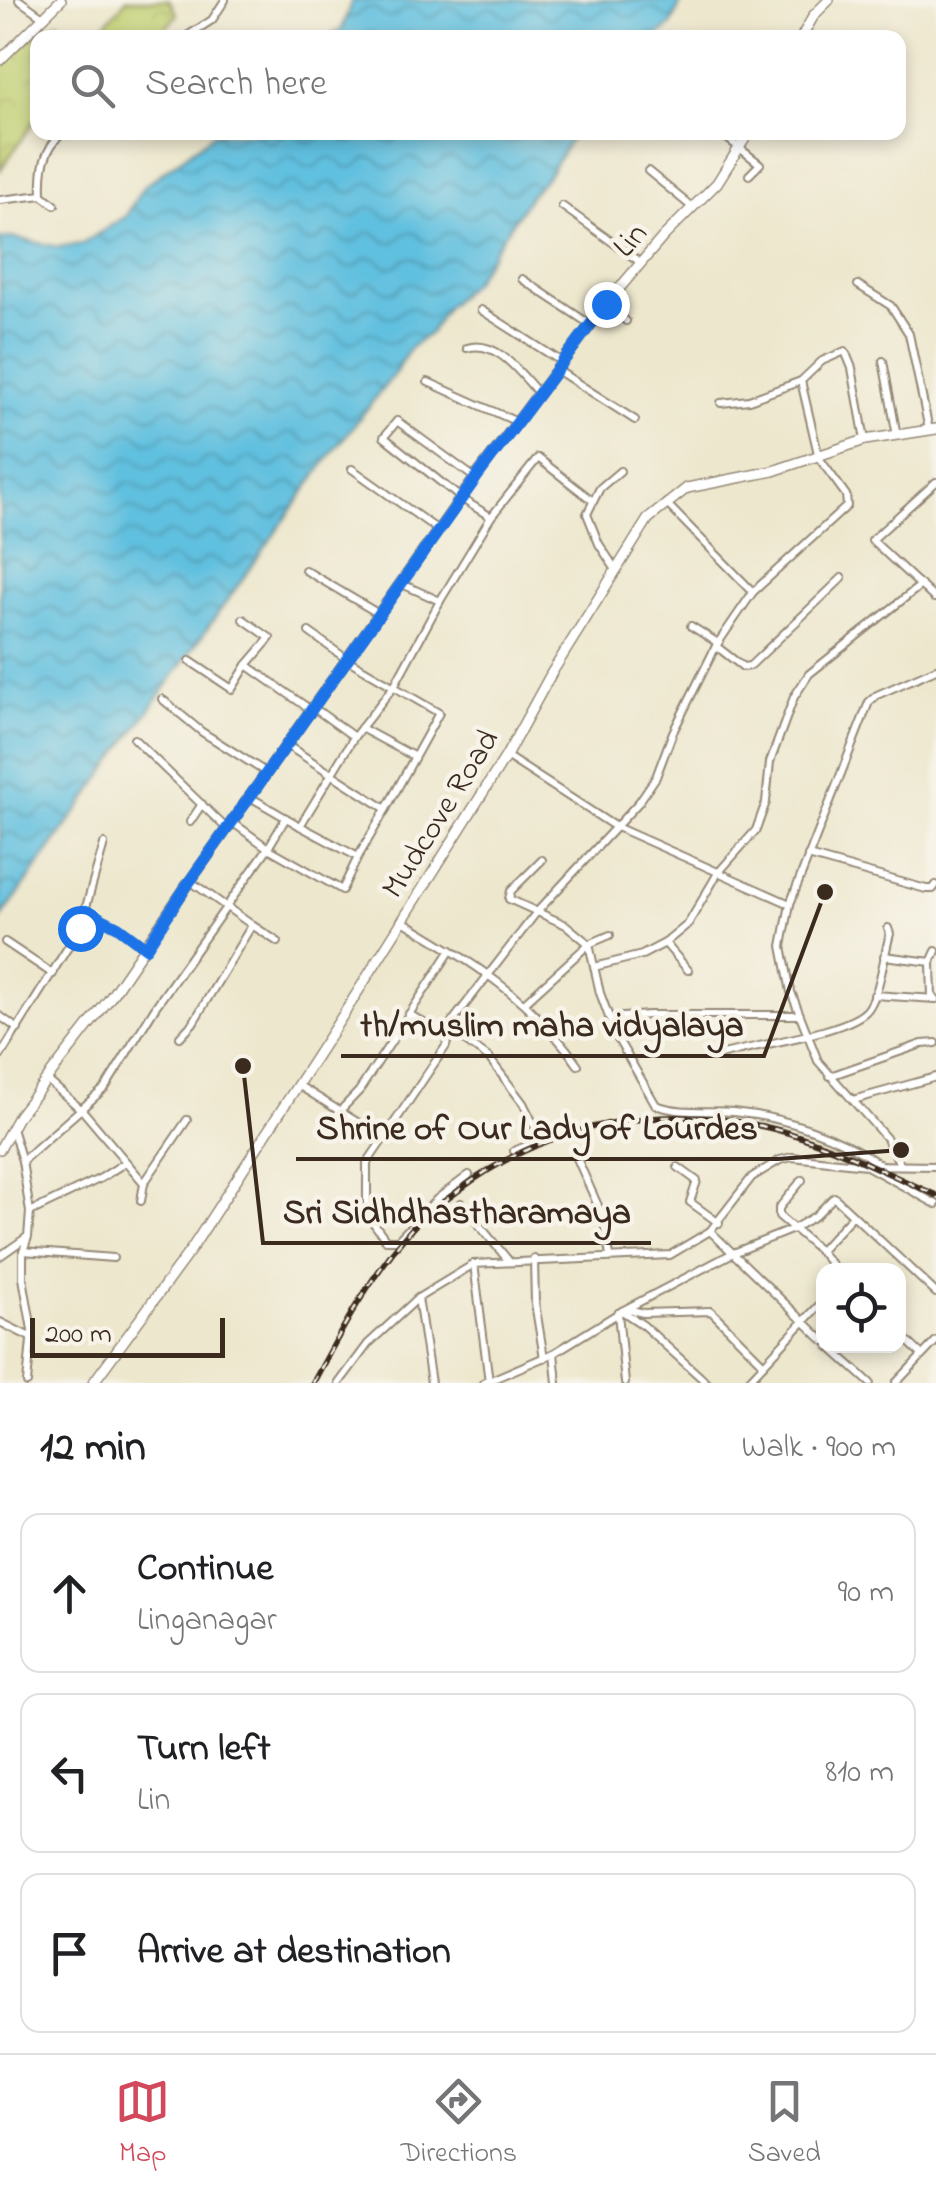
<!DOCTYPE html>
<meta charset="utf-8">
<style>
body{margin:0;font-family:"Indie Flower",sans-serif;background:#f6f6f6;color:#202124}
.controls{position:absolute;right:30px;bottom:30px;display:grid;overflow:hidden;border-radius:20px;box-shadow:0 5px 15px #0003}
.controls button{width:90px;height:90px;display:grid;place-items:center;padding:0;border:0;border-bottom:2px solid #e0e0e0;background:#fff;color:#202124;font:50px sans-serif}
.scale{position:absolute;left:30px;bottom:25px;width:195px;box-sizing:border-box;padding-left:10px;border:5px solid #3b2a1e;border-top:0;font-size:28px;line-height:35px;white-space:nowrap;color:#3b2a1e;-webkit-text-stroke:8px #f7f3e8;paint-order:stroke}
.stop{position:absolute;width:30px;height:30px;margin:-22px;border:8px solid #1a73e8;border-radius:50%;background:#fff}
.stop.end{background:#1a73e8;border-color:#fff;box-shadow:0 2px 10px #0008}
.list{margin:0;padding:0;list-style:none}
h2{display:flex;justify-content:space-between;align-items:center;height:130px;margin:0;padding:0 40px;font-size:42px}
h2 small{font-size:32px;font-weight:400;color:#757577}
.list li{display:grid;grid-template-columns:65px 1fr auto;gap:30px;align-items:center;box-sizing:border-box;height:160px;margin:0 20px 20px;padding:0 20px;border:2px solid #e0e0e0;border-radius:20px}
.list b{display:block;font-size:38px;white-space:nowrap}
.list p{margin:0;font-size:32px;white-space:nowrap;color:#757577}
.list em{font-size:32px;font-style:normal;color:#757577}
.icon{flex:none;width:55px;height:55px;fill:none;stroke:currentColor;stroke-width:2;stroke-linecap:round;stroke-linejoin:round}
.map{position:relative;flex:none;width:936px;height:1383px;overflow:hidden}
.search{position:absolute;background:#fff;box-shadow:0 5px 15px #0003;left:30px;right:30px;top:30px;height:110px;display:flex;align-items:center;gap:25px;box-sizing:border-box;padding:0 35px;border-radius:20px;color:#757577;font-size:38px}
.sheet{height:670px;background:#fff}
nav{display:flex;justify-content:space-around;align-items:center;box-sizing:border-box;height:140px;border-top:2px solid #e0e0e0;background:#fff;font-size:28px;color:#757577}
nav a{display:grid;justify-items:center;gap:5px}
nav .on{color:#d1495b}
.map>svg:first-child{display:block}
.park{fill:url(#park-crowns);stroke:#7e7c48;stroke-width:2.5}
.water{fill:url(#water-waves);stroke:#4e757e;stroke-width:2.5}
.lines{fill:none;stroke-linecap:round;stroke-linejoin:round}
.street-casing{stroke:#948876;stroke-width:10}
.secondary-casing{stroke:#948876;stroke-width:12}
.primary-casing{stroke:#948876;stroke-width:12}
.street{stroke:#fff;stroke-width:6}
.secondary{stroke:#fff;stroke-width:9}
.primary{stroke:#fff;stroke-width:9}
.rail-casing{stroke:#3b2a1e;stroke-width:6}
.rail{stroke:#f7f3e8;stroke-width:2.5;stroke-dasharray:8;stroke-linecap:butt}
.route{stroke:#1a73e8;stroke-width:12}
.labels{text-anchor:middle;stroke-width:9;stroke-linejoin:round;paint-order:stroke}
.street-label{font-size:32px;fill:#3b2a1e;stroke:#f7f3e8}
.leader{fill:none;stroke:#3b2a1e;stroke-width:4}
.callout-dot{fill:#3b2a1e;stroke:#f7f3e8;stroke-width:4}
.callout-label{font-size:35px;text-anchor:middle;font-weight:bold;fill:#3b2a1e;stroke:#f7f3e8;stroke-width:9;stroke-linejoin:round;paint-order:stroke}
</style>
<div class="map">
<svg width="936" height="1383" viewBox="0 0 936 1383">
<defs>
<pattern id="park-crowns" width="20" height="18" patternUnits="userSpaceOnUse" patternTransform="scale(2.5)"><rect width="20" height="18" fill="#c1cf71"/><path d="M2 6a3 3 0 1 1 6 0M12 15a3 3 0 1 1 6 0" fill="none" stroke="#a7b261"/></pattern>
<pattern id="water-waves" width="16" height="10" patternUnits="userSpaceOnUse" patternTransform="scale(2.5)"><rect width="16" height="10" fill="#61c0df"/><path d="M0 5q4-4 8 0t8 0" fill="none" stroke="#519cb4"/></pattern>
</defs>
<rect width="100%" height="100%" fill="#f7f3e8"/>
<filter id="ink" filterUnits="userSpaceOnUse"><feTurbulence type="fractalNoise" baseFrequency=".01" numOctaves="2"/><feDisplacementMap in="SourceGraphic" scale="20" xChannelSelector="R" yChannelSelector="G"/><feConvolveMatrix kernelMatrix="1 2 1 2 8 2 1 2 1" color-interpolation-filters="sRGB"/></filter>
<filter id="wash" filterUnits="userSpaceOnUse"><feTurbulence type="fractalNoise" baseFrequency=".0048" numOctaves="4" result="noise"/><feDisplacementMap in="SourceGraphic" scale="40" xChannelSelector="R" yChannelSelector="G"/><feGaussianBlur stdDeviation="2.25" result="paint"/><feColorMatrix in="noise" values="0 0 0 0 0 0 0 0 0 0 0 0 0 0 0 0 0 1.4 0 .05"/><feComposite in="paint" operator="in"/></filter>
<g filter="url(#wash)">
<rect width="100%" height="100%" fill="#ede7cd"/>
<g class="park">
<polygon points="126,0 169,0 177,15 158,37 94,37"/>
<polygon points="58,22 84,37 38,38 37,118 0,170 0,62 4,56"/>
</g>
<g class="water">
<polygon points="352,0 682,0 671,25 657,37 328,37 342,29"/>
<polygon points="215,133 574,133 551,171 529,197 472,283 447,306 430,333 410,348 395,373 332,453 0,920 0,239 14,238 58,247 82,244 126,216 143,187"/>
</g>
</g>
<g filter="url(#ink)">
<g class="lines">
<g class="street-casing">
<g id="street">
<polyline points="19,0 43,17"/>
<polyline points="184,38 212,20 225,0"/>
<polyline points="719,132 760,164 749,175"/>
<polyline points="648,171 693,208"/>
<path d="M42,195C41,169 43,152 62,132"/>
<polyline points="0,200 42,195 55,205"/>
<polyline points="562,206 640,262"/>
<polyline points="522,279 591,325"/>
<polyline points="858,285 891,306 909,334 929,430"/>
<polyline points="606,304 626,321"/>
<polyline points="481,310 562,362"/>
<path d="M467,348C497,339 520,373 539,394"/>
<polyline points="883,361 897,436"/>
<polyline points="557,370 635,420"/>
<polyline points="801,381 822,361 845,351 852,368 865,440"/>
<polyline points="428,382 517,422"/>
<polyline points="352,469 438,530"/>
<polyline points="475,478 397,421 384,437 462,499 491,517"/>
<polyline points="666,503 753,592"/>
<polyline points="305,570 379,614"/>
<polyline points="616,570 599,544 587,514 600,488 620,471"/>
<polyline points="934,598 872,540 936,482"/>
<polyline points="440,601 491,517 538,458 593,501"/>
<polyline points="243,619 270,638 247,665 311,710"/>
<polyline points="691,626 718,643"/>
<polyline points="716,646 743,667 750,666 842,578"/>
<polyline points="190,661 232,689 247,665"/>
<polyline points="162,699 202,732 267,773"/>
<polyline points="314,708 354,737"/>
<polyline points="361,728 413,756"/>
<polyline points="134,739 227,829"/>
<polyline points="288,746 386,809 439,713 348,660 309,632"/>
<polyline points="506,756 614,826 790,904"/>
<polyline points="250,797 300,826 354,737 394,686 440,601 402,584"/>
<polyline points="286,818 268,848 342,890 358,857"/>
<polyline points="190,822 202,804"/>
<polyline points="300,826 358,857 386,809"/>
<polyline points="808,856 926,889 933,889 936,885"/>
<path d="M542,860L511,891L509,899L566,925L589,944L600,993L616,1036L656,1105C679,1114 709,1110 733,1112C783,1117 839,1135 879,1164"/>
<polyline points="86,911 118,927 146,948"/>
<path d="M401,920C470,961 532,998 578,1065"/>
<polyline points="252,925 278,942"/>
<polyline points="5,942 53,974"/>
<polyline points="665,943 688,970"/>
<polyline points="884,956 931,962"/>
<polyline points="594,967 642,955 665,943 688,924 718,873 756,830 766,802 770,762 794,697 809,674 921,585"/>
<polyline points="874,995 936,999"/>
<polyline points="932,998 931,962 936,951"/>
<polyline points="524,1003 589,944 610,935"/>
<polyline points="409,1014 437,1031 458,1036 489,1058 523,1103 539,1135 533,1143 514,1151"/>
<polyline points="0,1016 18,1029"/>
<polyline points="610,1018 649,1015 798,1015"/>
<polyline points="180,1037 193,1023 252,925 190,881"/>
<polyline points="0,1056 80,928 104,844"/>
<path d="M713,1057C745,1046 850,1033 868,1009C880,993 884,954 890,934L888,928"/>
<polyline points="830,1076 922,1044 936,1043"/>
<polyline points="46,1079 83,1111 144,1183"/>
<polyline points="298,1085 381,1137"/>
<polyline points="853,1100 936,1077"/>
<polyline points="338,1113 359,1091 451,950"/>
<polyline points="12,1128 22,1161 30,1212 28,1237 23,1251 23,1278 32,1330 27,1383"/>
<polyline points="575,1154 603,1217 610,1256"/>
<polyline points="22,1161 105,1088 156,1006 268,848 232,822"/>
<polyline points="900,1164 887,1139 818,1061 791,992 782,946 790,904 869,702 877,695 936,669"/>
<polyline points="867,1166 936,1204"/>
<polyline points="678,1167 697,1181 690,1202 719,1223"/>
<polyline points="469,1175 437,1199 398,1240 386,1240 367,1214 367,1163 446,1046 452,1022 536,913 639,802 656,777 673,732 716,646 753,592 847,506 846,495 819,458 801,381 749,400 721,403"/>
<polyline points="802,1180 779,1208 779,1216 820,1251 836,1270"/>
<polyline points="141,1201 144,1183 187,1120"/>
<polyline points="461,1203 508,1260"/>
<polyline points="30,1212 101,1178 126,1162"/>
<polyline points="710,1231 824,1341"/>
<polyline points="23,1251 113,1258"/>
<polyline points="820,1251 853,1215"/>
<polyline points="0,1256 27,1237"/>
<polyline points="534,1259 535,1303 544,1358"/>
<polyline points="474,1264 489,1382"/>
<polyline points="418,1298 431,1383"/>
<polyline points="628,1309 643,1313 711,1311 764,1364"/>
<polyline points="622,1311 643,1325 707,1383"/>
<polyline points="618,1313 625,1383"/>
<polyline points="0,1322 32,1338"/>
<polyline points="898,1332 922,1355"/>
<polyline points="829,1346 870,1383"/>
<polyline points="554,1353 557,1383"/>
<polyline points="339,1383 368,1344 418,1298 474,1264 670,1255 710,1231 752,1177 780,1160 792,1157 866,1165 936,1166"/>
<polyline points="484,1383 554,1353 622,1311 731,1254 793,1229 815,1216 834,1197 936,1293"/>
<polyline points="746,1383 824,1300"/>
<polyline points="896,1383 936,1341"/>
</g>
</g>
<g class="secondary-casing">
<g id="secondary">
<polyline points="801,38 814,15 829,0"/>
<polyline points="0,1149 19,1115 110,998 190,881 475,478 606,304 663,237 717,183 749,132"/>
<polyline points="93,1383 192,1248 345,1012 506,756 551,674 648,519 687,488 773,471 865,440 936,429"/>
</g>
</g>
<g class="primary-casing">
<polyline id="primary" points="0,60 61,0"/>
</g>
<use href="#street" class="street"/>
<use href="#secondary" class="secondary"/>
<use href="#primary" class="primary"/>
<g class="rail-casing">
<path id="rail" d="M313,1383C343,1327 373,1271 416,1224C428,1212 444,1202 458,1191C549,1122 664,1101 774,1129C830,1143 883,1172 936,1195"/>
</g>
<use href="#rail" class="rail"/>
</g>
</g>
<g class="lines" filter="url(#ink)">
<polyline class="route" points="80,928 86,911 118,927 146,948 190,881 476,478 606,304"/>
</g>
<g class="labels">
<g class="street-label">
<text transform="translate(629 239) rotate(-49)" y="11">Lin</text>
<text transform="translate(439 813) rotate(-58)" y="11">Mudcove Road</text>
</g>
</g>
<path class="leader" d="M825 892L764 1056H341M901 1150L778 1159H296M243 1066L263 1243H651"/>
<g class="callout-dot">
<circle cx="825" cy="892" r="10"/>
<circle cx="901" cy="1150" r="10"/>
<circle cx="243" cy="1066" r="10"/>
</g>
<g class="callout-label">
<text x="552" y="1036">th/muslim maha vidyalaya</text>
<text x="537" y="1139">Shrine of Our Lady of Lourdes</text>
<text x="457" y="1223">Sri Sidhdhastharamaya</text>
</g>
</svg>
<div class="controls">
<button><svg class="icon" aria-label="locate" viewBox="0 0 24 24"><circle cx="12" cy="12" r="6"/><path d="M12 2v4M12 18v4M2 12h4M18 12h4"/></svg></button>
</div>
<div class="scale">200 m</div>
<div class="stop" style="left:80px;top:928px"></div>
<div class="stop end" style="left:606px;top:304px"></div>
<div class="search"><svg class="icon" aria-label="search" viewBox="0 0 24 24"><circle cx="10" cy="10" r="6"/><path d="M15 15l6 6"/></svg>Search here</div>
</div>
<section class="sheet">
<h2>12 min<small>Walk · 900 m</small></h2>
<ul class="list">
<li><svg class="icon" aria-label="ahead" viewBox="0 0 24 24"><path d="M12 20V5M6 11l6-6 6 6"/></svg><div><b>Continue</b><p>Linganagar</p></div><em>90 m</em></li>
<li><svg class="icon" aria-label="left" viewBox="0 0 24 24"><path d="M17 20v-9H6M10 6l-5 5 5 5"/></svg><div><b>Turn left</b><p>Lin</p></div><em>810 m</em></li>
<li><svg class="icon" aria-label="arrive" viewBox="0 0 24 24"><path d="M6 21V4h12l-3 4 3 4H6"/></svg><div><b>Arrive at destination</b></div></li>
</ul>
</section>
<nav>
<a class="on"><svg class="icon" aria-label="map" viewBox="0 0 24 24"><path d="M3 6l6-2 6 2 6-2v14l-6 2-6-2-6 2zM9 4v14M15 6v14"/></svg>Map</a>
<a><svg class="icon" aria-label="directions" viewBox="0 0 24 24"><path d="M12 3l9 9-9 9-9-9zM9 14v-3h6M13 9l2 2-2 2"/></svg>Directions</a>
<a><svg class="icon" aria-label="saved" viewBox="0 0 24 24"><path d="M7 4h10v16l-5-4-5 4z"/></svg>Saved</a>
</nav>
